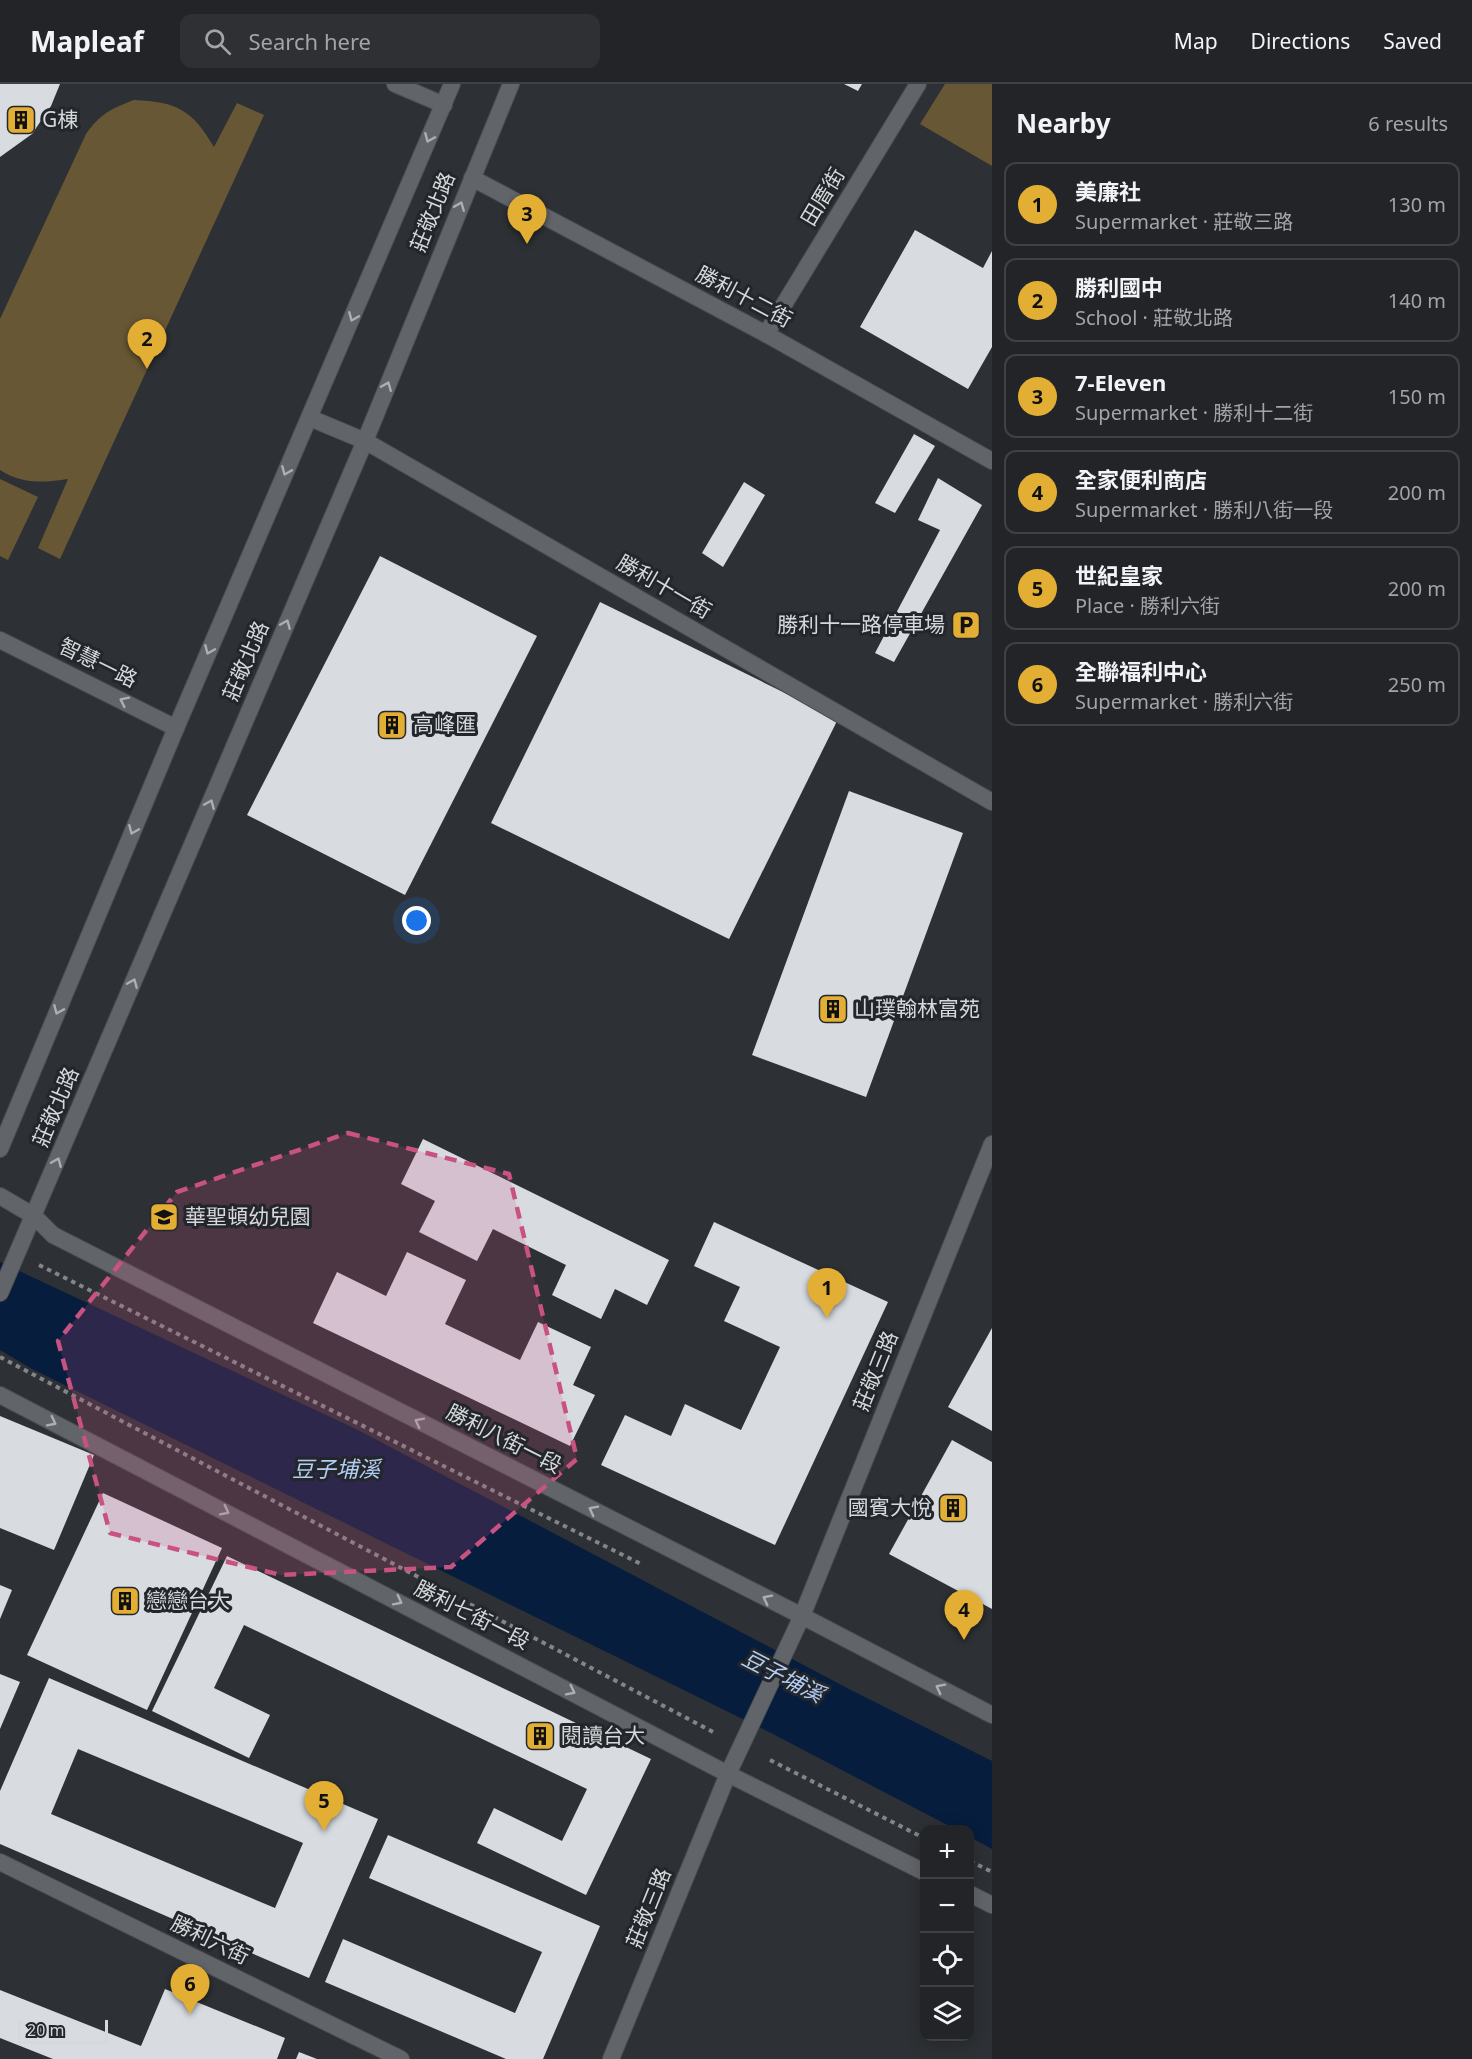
<!DOCTYPE html>
<meta charset="utf-8">
<style>
body{margin:0;font-family:"Noto Sans","Noto Sans TC",sans-serif;background:#2e3033;color:#f1f3f6}
.controls{position:absolute;right:18px;bottom:18px;display:grid;overflow:hidden;border-radius:12px;box-shadow:0 3px 15px #0003}
.controls button{width:54px;height:54px;display:grid;place-items:center;padding:0;border:0;border-bottom:2px solid #3f4144;background:#222427;color:#f1f3f6;font:30px sans-serif}
.scale{position:absolute;left:18px;bottom:15px;width:90px;box-sizing:border-box;padding-left:6px;border:3px solid #d6d8db;border-top:0;font-size:16px;line-height:21px;white-space:nowrap;color:#d6d8db;-webkit-text-stroke:4px #23262a;paint-order:stroke}
.you{position:absolute;left:417px;top:837px;width:21px;height:21px;margin:-15px;border:4px solid #fff;border-radius:50%;background:#1a73e8;box-shadow:0 0 0 9px #1a73e833}
.badge{display:grid;place-items:center;width:39px;height:39px;border-radius:50%;background:#e3ae34;color:#111;font-size:20px;font-weight:700}
.pin{position:absolute;translate:-50% -50px;filter:drop-shadow(0 2px 3px #0008)}
.pin::after{content:'';position:absolute;top:32px;width:21px;height:18px;background:inherit;clip-path:polygon(0 0,100% 0,50% 100%)}
.list{margin:0;padding:0;list-style:none}
h2{display:flex;justify-content:space-between;align-items:center;height:78px;margin:0;padding:0 24px;font-size:26px}
h2 small{font-size:20px;font-weight:400;color:#a2a4a7}
.list li{display:grid;grid-template-columns:39px 1fr auto;gap:18px;align-items:center;box-sizing:border-box;height:84px;margin:0 12px 12px;padding:0 12px;border:2px solid #3f4144;border-radius:12px}
.list b{display:block;font-size:22px;white-space:nowrap}
.list p{margin:0;font-size:20px;white-space:nowrap;color:#a2a4a7}
.list em{font-size:20px;font-style:normal;color:#a2a4a7}
.icon{flex:none;width:33px;height:33px;fill:none;stroke:currentColor;stroke-width:2;stroke-linecap:round;stroke-linejoin:round}
.map{position:relative;flex:none;width:992px;height:1975px;overflow:hidden}
header{display:flex;align-items:center;gap:36px;box-sizing:border-box;height:84px;padding:0 30px;background:#222427;border-bottom:2px solid #3f4144}
header strong{font-size:28px}
nav{display:flex;gap:33px;margin-inline-start:auto;font-size:21px}
.search{width:420px;height:54px;background:#2e3033;display:flex;align-items:center;gap:15px;box-sizing:border-box;padding:0 21px;border-radius:12px;color:#a2a4a7;font-size:22px}
main{display:flex}
aside{flex:1;background:#222427}
.map>svg:first-child{display:block}
.green{fill:#685735}
.water{fill:#071d3e}
.building{fill:#d8dce1;fill-rule:evenodd}
.lines{fill:none;stroke-linecap:round;stroke-linejoin:round}
.minor-casing{stroke:#4b4e51;stroke-width:18}
.tertiary-casing{stroke:#4b4e51;stroke-width:18}
.path{stroke:#838589;stroke-width:4;stroke-dasharray:4.5 4.5;stroke-linecap:butt}
.minor{stroke:#616569;stroke-width:16}
.tertiary{stroke:#616569;stroke-width:16}
.oneway{stroke:#adb0b3}
.marked{fill:#c85281;fill-opacity:0.2;stroke:#c85281;stroke-width:4.5;stroke-dasharray:12 8;stroke-linejoin:round}
.labels{text-anchor:middle;stroke-width:6;stroke-linejoin:round;paint-order:stroke}
.poi-label{font-size:21px;fill:#d6d8db;stroke:#23262a;text-anchor:start}
.street-label{font-size:21px;fill:#d6d8db;stroke:#23262a}
.water-label{font-size:22px;font-style:italic;fill:#b3cdf3;stroke:#23262a}
</style>
<header>
<strong>Mapleaf</strong>
<div class="search"><svg class="icon" aria-label="search" viewBox="0 0 24 24"><circle cx="10" cy="10" r="6"/><path d="M15 15l6 6"/></svg>Search here</div>
<nav><a>Map</a><a>Directions</a><a>Saved</a></nav>
</header>
<main>
<div class="map">
<svg width="992" height="1975" viewBox="0 0 992 1975">
<rect width="100%" height="100%" fill="#2d3034"/>
<g class="green">
<polygon points="945,0 992,0 992,82 920,40"/>
<path d="M134,16C178,18 192,26 214,63L237,19L264,31L60,475L38,464L68,395C44,399 21,400 0,386V235L86,50C100,30 112,24 134,16Z"/>
<polygon points="0,395 38,413 8,476 0,472"/>
</g>
<polygon class="water" points="0,1178 356,1345 849,1605 992,1677 992,1765 970,1753 970,1746 955,1745 771,1649 32,1285 0,1266"/>
<g class="building">
<polygon points="0,0 60,0 51,22 32,50 0,73"/>
<polygon points="844,0 862,0 858,7"/>
<polygon points="915,146 983,184 992,167 992,263 968,305 860,243"/>
<polygon points="914,350 935,362 895,429 875,419"/>
<polygon points="938,394 982,421 894,578 875,569 940,446 918,436"/>
<polygon points="744,398 765,411 723,483 702,469"/>
<polygon points="380,472 537,552 405,811 247,731"/>
<polygon points="600,518 838,635 729,855 491,739"/>
<polygon points="849,707 963,749 866,1013 752,971"/>
<polygon points="423,1055 669,1176 647,1221 615,1205 601,1235 552,1211 566,1181 493,1145 477,1177 419,1148 435,1117 401,1100"/>
<polygon points="714,1138 888,1218 775,1461 601,1381 625,1331 671,1352 685,1320 741,1346 780,1263 724,1237 740,1203 694,1182"/>
<polygon points="407,1168 466,1196 445,1240 520,1276 538,1238 591,1263 573,1301 595,1311 570,1362 313,1239 337,1188 386,1212"/>
<polygon points="992,1244 992,1347 948,1323"/>
<polygon points="0,1332 94,1371 54,1466 0,1444"/>
<polygon points="952,1356 992,1378 992,1525 889,1470"/>
<polygon points="103,1409 222,1464 147,1626 27,1571"/>
<polygon points="227,1472 651,1675 586,1811 477,1759 494,1724 562,1757 587,1705 244,1541 214,1604 270,1631 249,1674 152,1627"/>
<polygon points="0,1501 12,1506 0,1535"/>
<polygon points="0,1590 20,1598 0,1645"/>
<path d="M49,1594L378,1735L309,1894L0,1760V1707ZM78,1665L303,1759L275,1824L51,1730Z"/>
<polygon points="388,1751 600,1842 543,1975 506,1975 325,1898 343,1855 515,1929 542,1868 369,1794"/>
<polygon points="165,1905 285,1954 277,1975 53,1975 0,1954 0,1906 141,1962"/>
<polygon points="299,1968 317,1975 296,1975"/>
</g>
<g class="lines">
<g class="minor-casing">
<g id="minor">
<polyline points="395,0 444,21"/>
<polyline points="472,94 766,250 992,377"/>
<polyline points="766,250 918,0"/>
<polyline points="310,334 365,357 992,718"/>
<polyline points="0,556 176,644"/>
<polyline points="0,1778 401,1975"/>
<polyline points="611,1975 728,1690 802,1532 992,1060"/>
</g>
</g>
<g class="tertiary-casing">
<g id="tertiary">
<polyline points="0,1065 176,644 452,0"/>
<polyline points="0,1112 34,1132 53,1151 802,1532 992,1631"/>
<polyline points="0,1209 365,357 511,0"/>
<polyline points="0,1311 728,1690 924,1788"/>
<polyline points="970,1810 992,1821"/>
</g>
</g>
<g class="path">
<polyline points="39,1181 643,1481"/>
<polyline points="0,1273 715,1649"/>
<polyline points="770,1676 924,1754"/>
<polyline points="970,1777 992,1788"/>
</g>
<use href="#minor" class="minor"/>
<use href="#tertiary" class="tertiary"/>
</g>
<defs><path id="oneway-chevron" d="M-2-3.5L2.5 0L-2 3.5" fill="none" stroke-width="1.6" stroke-linecap="round" stroke-linejoin="round" transform="scale(1.5)"/></defs>
<g class="oneway">
<use href="#oneway-chevron" transform="translate(429 54) rotate(113)"/>
<use href="#oneway-chevron" transform="translate(460 122) rotate(-68)"/>
<use href="#oneway-chevron" transform="translate(353 233) rotate(113)"/>
<use href="#oneway-chevron" transform="translate(387 302) rotate(-68)"/>
<use href="#oneway-chevron" transform="translate(286 387) rotate(113)"/>
<use href="#oneway-chevron" transform="translate(286 540) rotate(-67)"/>
<use href="#oneway-chevron" transform="translate(209 566) rotate(113)"/>
<use href="#oneway-chevron" transform="translate(124 617) rotate(-154)"/>
<use href="#oneway-chevron" transform="translate(210 720) rotate(-67)"/>
<use href="#oneway-chevron" transform="translate(133 746) rotate(113)"/>
<use href="#oneway-chevron" transform="translate(133 899) rotate(-67)"/>
<use href="#oneway-chevron" transform="translate(58 926) rotate(113)"/>
<use href="#oneway-chevron" transform="translate(57 1078) rotate(-67)"/>
<use href="#oneway-chevron" transform="translate(52 1338) rotate(27)"/>
<use href="#oneway-chevron" transform="translate(419 1338) rotate(-153)"/>
<use href="#oneway-chevron" transform="translate(593 1426) rotate(-153)"/>
<use href="#oneway-chevron" transform="translate(225 1427) rotate(27)"/>
<use href="#oneway-chevron" transform="translate(767 1515) rotate(-153)"/>
<use href="#oneway-chevron" transform="translate(398 1517) rotate(27)"/>
<use href="#oneway-chevron" transform="translate(940 1604) rotate(-153)"/>
<use href="#oneway-chevron" transform="translate(571 1607) rotate(27)"/>
</g>
<path class="marked" d="M348,1049L509,1090L577,1375L451,1483L281,1491L110,1449L58,1257L177,1108Z"/>
<defs>
<g id="building-square" transform="scale(1.5)"><rect x="-9" y="-9" width="18" height="18" rx="4" fill="#e3ae34" stroke="#23262a"/><path d="M-4-6H4V6H1V3H-1V6H-4ZM-2.5-4.3h1.7v1.8h-1.7ZM.8-4.3h1.7v1.8H.8ZM-2.5-1h1.7V.8h-1.7ZM.8-1h1.7V.8H.8Z" fill="#111"/></g>
<g id="parking-square" transform="scale(1.5)"><rect x="-9" y="-9" width="18" height="18" rx="4" fill="#e3ae34" stroke="#23262a"/><path d="M-3.5-5.5H1a3.5 3.5 0 0 1 0 7H-1V5.5H-3.5ZM-1-3.4V-.6H.8a1.4 1.4 0 0 0 0-2.8Z" fill="#111"/></g>
<g id="school-square" transform="scale(1.5)"><rect x="-9" y="-9" width="18" height="18" rx="4" fill="#e3ae34" stroke="#23262a"/><path d="M0-5L7-2L0 1L-7-2ZM-4 1L0 2.5L4 1V4Q0 6-4 4Z" fill="#111"/></g>
</defs>
<g fill-rule="evenodd">
<use href="#building-square" x="21" y="36"/>
<use href="#parking-square" x="966" y="541"/>
<use href="#building-square" x="392" y="641"/>
<use href="#building-square" x="833" y="925"/>
<use href="#school-square" x="164" y="1133"/>
<use href="#building-square" x="953" y="1424"/>
<use href="#building-square" x="125" y="1517"/>
<use href="#building-square" x="540" y="1652"/>
</g>
<g class="labels">
<g class="poi-label">
<text x="42" y="43">G棟</text>
<text x="945" y="548" text-anchor="end">勝利十一路停車場</text>
<text x="413" y="648">高峰匯</text>
<text x="854" y="932">山璞翰林富苑</text>
<text x="185" y="1140">華聖頓幼兒園</text>
<text x="932" y="1431" text-anchor="end">國賓大悅</text>
<text x="146" y="1524">戀戀台大</text>
<text x="561" y="1659">閱讀台大</text>
</g>
<g class="street-label">
<text transform="translate(823 113) rotate(-59)" y="7">田厝街</text>
<text transform="translate(433 128) rotate(-68)" y="7">莊敬北路</text>
<text transform="translate(744 213) rotate(28)" y="7">勝利十二街</text>
<text transform="translate(664 503) rotate(30)" y="7">勝利十一街</text>
<text transform="translate(246 577) rotate(-67)" y="7">莊敬北路</text>
<text transform="translate(98 579) rotate(26)" y="7">智慧一路</text>
<text transform="translate(56 1023) rotate(-67)" y="7">莊敬北路</text>
<text transform="translate(876 1287) rotate(-68)" y="7">莊敬三路</text>
<text transform="translate(504 1355) rotate(27)" y="7">勝利八街一段</text>
<text transform="translate(472 1531) rotate(27)" y="7">勝利七街一段</text>
<text transform="translate(649 1824) rotate(-68)" y="7">莊敬三路</text>
<text transform="translate(210 1856) rotate(26)" y="7">勝利六街</text>
</g>
<g class="water-label">
<text x="336" y="1393">豆子埔溪</text>
<text transform="translate(783 1592) rotate(27)" y="8">豆子埔溪</text>
</g>
</g>
</svg>
<div class="controls">
<button>+</button>
<button>−</button>
<button><svg class="icon" aria-label="locate" viewBox="0 0 24 24"><circle cx="12" cy="12" r="6"/><path d="M12 2v4M12 18v4M2 12h4M18 12h4"/></svg></button>
<button><svg class="icon" aria-label="layers" viewBox="0 0 24 24"><path d="M12 4l9 5-9 5-9-5zM3 14l9 5 9-5"/></svg></button>
</div>
<div class="scale">20 m</div>
<div class="you"></div>
<div class="pin badge" style="left:827px;top:1234px">1</div>
<div class="pin badge" style="left:147px;top:285px">2</div>
<div class="pin badge" style="left:527px;top:160px">3</div>
<div class="pin badge" style="left:964px;top:1556px">4</div>
<div class="pin badge" style="left:324px;top:1747px">5</div>
<div class="pin badge" style="left:190px;top:1930px">6</div>
</div>
<aside>
<h2>Nearby<small>6 results</small></h2>
<ul class="list">
<li><span class="badge">1</span><div><b>美廉社</b><p>Supermarket · 莊敬三路</p></div><em>130 m</em></li>
<li><span class="badge">2</span><div><b>勝利國中</b><p>School · 莊敬北路</p></div><em>140 m</em></li>
<li><span class="badge">3</span><div><b>7-Eleven</b><p>Supermarket · 勝利十二街</p></div><em>150 m</em></li>
<li><span class="badge">4</span><div><b>全家便利商店</b><p>Supermarket · 勝利八街一段</p></div><em>200 m</em></li>
<li><span class="badge">5</span><div><b>世紀皇家</b><p>Place · 勝利六街</p></div><em>200 m</em></li>
<li><span class="badge">6</span><div><b>全聯福利中心</b><p>Supermarket · 勝利六街</p></div><em>250 m</em></li>
</ul>
</aside>
</main>
